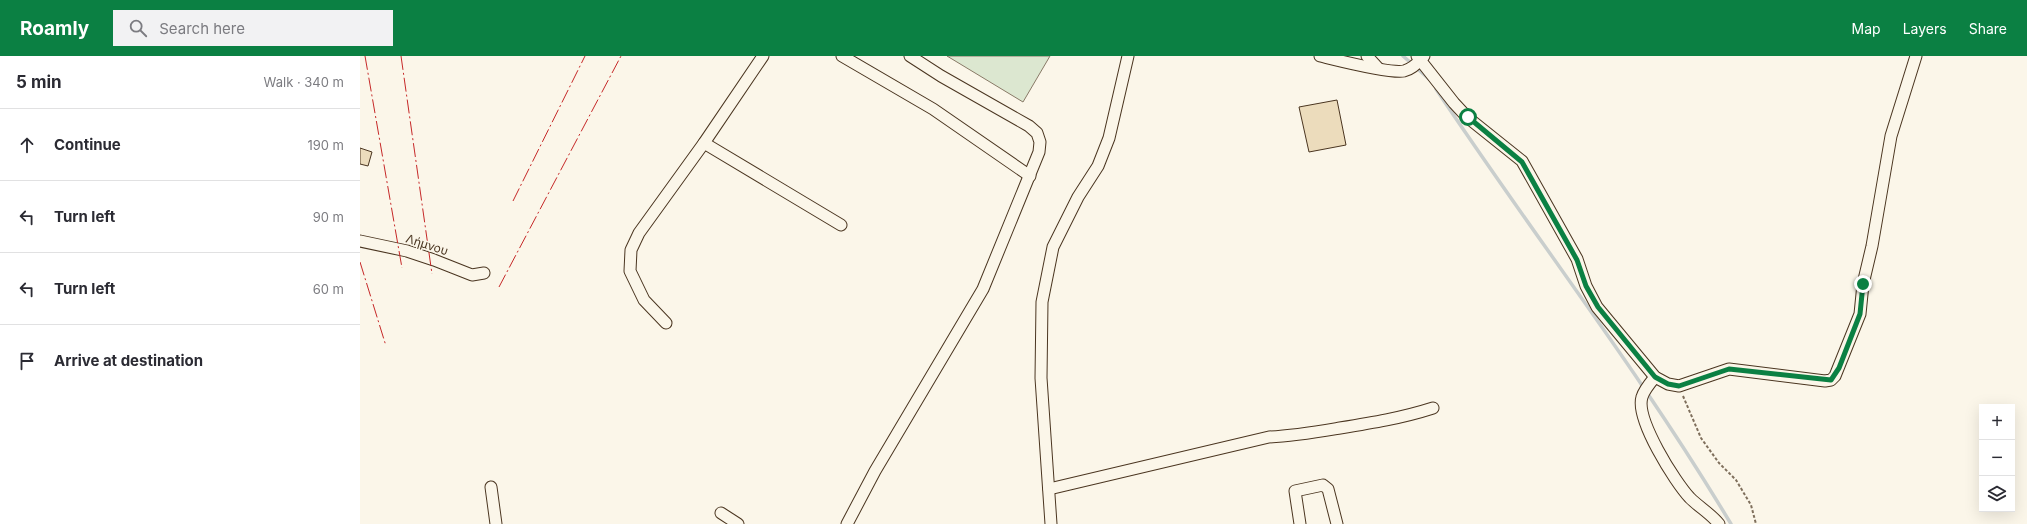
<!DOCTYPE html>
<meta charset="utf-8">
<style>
body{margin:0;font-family:Inter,sans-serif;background:#f2f2f3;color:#2b2b33}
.controls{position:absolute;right:12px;bottom:12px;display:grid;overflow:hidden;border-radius:0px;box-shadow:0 4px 16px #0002}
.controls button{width:36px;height:36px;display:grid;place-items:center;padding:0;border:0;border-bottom:1px solid #e1e1e2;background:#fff;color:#2b2b33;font:20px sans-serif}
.stop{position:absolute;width:12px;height:12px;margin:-9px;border:3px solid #0b8043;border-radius:50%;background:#fff}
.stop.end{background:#0b8043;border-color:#fff;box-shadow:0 1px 4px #0008}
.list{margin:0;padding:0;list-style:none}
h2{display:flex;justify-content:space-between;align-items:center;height:52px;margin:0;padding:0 16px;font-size:17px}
h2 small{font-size:13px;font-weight:400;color:#7c7c81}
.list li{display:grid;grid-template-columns:26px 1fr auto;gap:12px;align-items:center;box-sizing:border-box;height:72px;padding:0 16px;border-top:1px solid #e1e1e2}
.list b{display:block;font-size:15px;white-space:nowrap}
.list em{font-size:13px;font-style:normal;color:#7c7c81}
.icon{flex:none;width:22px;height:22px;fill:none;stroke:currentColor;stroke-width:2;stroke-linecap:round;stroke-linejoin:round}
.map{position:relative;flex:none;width:1667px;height:468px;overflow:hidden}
header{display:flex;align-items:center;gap:24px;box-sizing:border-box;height:56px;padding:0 20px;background:#0b8043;color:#fff}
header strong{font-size:19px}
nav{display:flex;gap:22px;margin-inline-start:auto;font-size:14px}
.search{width:280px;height:36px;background:#f2f2f3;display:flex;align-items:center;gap:10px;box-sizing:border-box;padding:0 14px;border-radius:0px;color:#7c7c81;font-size:15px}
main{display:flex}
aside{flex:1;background:#fff}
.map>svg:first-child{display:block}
.green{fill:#dce7d0;stroke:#887966}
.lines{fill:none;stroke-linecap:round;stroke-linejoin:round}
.stream{stroke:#c9cecd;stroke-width:3.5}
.building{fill:#ecdcbc;stroke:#4a3520}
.street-casing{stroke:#4a3520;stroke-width:13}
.path{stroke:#7f6f5c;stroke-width:2;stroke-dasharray:3 2;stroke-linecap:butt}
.street{stroke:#fbf6e9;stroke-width:11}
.power{stroke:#c62828;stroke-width:1;stroke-dasharray:14 3 2 3;stroke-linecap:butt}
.route{stroke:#0b8043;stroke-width:5}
.labels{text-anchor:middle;stroke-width:3;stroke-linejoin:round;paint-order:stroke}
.street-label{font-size:12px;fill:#4a3520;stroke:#fbf6e9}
</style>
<header>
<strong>Roamly</strong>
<div class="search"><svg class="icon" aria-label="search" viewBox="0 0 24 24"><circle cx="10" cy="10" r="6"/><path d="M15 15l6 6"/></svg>Search here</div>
<nav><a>Map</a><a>Layers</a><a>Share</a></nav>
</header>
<main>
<aside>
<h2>5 min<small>Walk · 340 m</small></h2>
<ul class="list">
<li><svg class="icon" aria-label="ahead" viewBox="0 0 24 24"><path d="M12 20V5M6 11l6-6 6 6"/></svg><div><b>Continue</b></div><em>190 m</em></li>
<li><svg class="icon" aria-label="left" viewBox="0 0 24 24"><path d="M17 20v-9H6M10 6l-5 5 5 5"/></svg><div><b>Turn left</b></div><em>90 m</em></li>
<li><svg class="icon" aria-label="left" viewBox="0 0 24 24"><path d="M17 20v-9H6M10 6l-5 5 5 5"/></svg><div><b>Turn left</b></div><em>60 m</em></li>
<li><svg class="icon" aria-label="arrive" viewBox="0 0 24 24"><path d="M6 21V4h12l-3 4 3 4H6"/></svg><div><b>Arrive at destination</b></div></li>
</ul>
</aside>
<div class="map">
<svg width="1667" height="468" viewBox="0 0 1667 468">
<rect width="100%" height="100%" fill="#fbf6e9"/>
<polygon class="green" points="587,0 690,0 663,46"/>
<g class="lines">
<g class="stream">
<polyline points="1043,0 1069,23"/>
<path d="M1076,33C1173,179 1281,317 1371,468"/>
</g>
</g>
<g class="building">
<polygon points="977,44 986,89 949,96 939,51"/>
<polygon points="0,92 12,96 8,110 0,108"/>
</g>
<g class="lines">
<g class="street-casing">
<g id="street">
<polyline points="482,0 573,53 670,120"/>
<path d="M960,0C977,4 1030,18 1044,15C1052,13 1059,6 1064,0"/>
<polyline points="1007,0 1018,12"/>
<polyline points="1057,0 1094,47 1107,61 1162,105 1217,203 1226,230 1237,251 1295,321 1308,328 1319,330 1369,313 1465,325 1471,324 1475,320 1500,258 1503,228 1512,190 1531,80 1556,0"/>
<polyline points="344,87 481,169"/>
<polyline points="0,185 47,195 74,204 112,219 124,217"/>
<polyline points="306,267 284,244 270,215 271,194 279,177 344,87 403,0"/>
<path d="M1295,321C1290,327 1284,334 1282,341C1275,363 1315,426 1330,442C1339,451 1351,458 1359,468"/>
<polyline points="131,431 136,468"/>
<path d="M689,433L909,381C933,380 956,376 980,372C1011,367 1042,362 1073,352"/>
<polyline points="361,457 378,468"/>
<polyline points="487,468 515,415 623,233 679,96 680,86 677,77 669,70 581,20 550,0"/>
<polyline points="691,468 681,322 682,246 693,191 718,141 738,110 749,82 768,0"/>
<polyline points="940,468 935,435 963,429 968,433 977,468"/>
</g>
</g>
<polyline class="path" points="1323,340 1341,382 1359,407 1376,424 1391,449 1396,468"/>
<use href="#street" class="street"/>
<g class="power">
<polyline points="5,0 42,212"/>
<polyline points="41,0 72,218"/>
<polyline points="153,145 225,0"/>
<polyline points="0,206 26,290"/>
<polyline points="139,231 261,0"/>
</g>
</g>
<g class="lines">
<polyline class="route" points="1108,61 1162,106 1217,204 1226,230 1238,251 1295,321 1308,328 1319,330 1369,313 1471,324 1479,312 1500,258 1503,228"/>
</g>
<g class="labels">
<g class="street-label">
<text transform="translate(67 189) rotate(18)" y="4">Λήμνου</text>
</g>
</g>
</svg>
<div class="controls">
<button>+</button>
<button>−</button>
<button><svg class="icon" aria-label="layers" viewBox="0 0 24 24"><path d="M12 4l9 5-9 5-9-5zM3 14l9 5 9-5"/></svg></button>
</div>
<div class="stop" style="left:1108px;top:61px"></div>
<div class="stop end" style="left:1503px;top:228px"></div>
</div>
</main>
